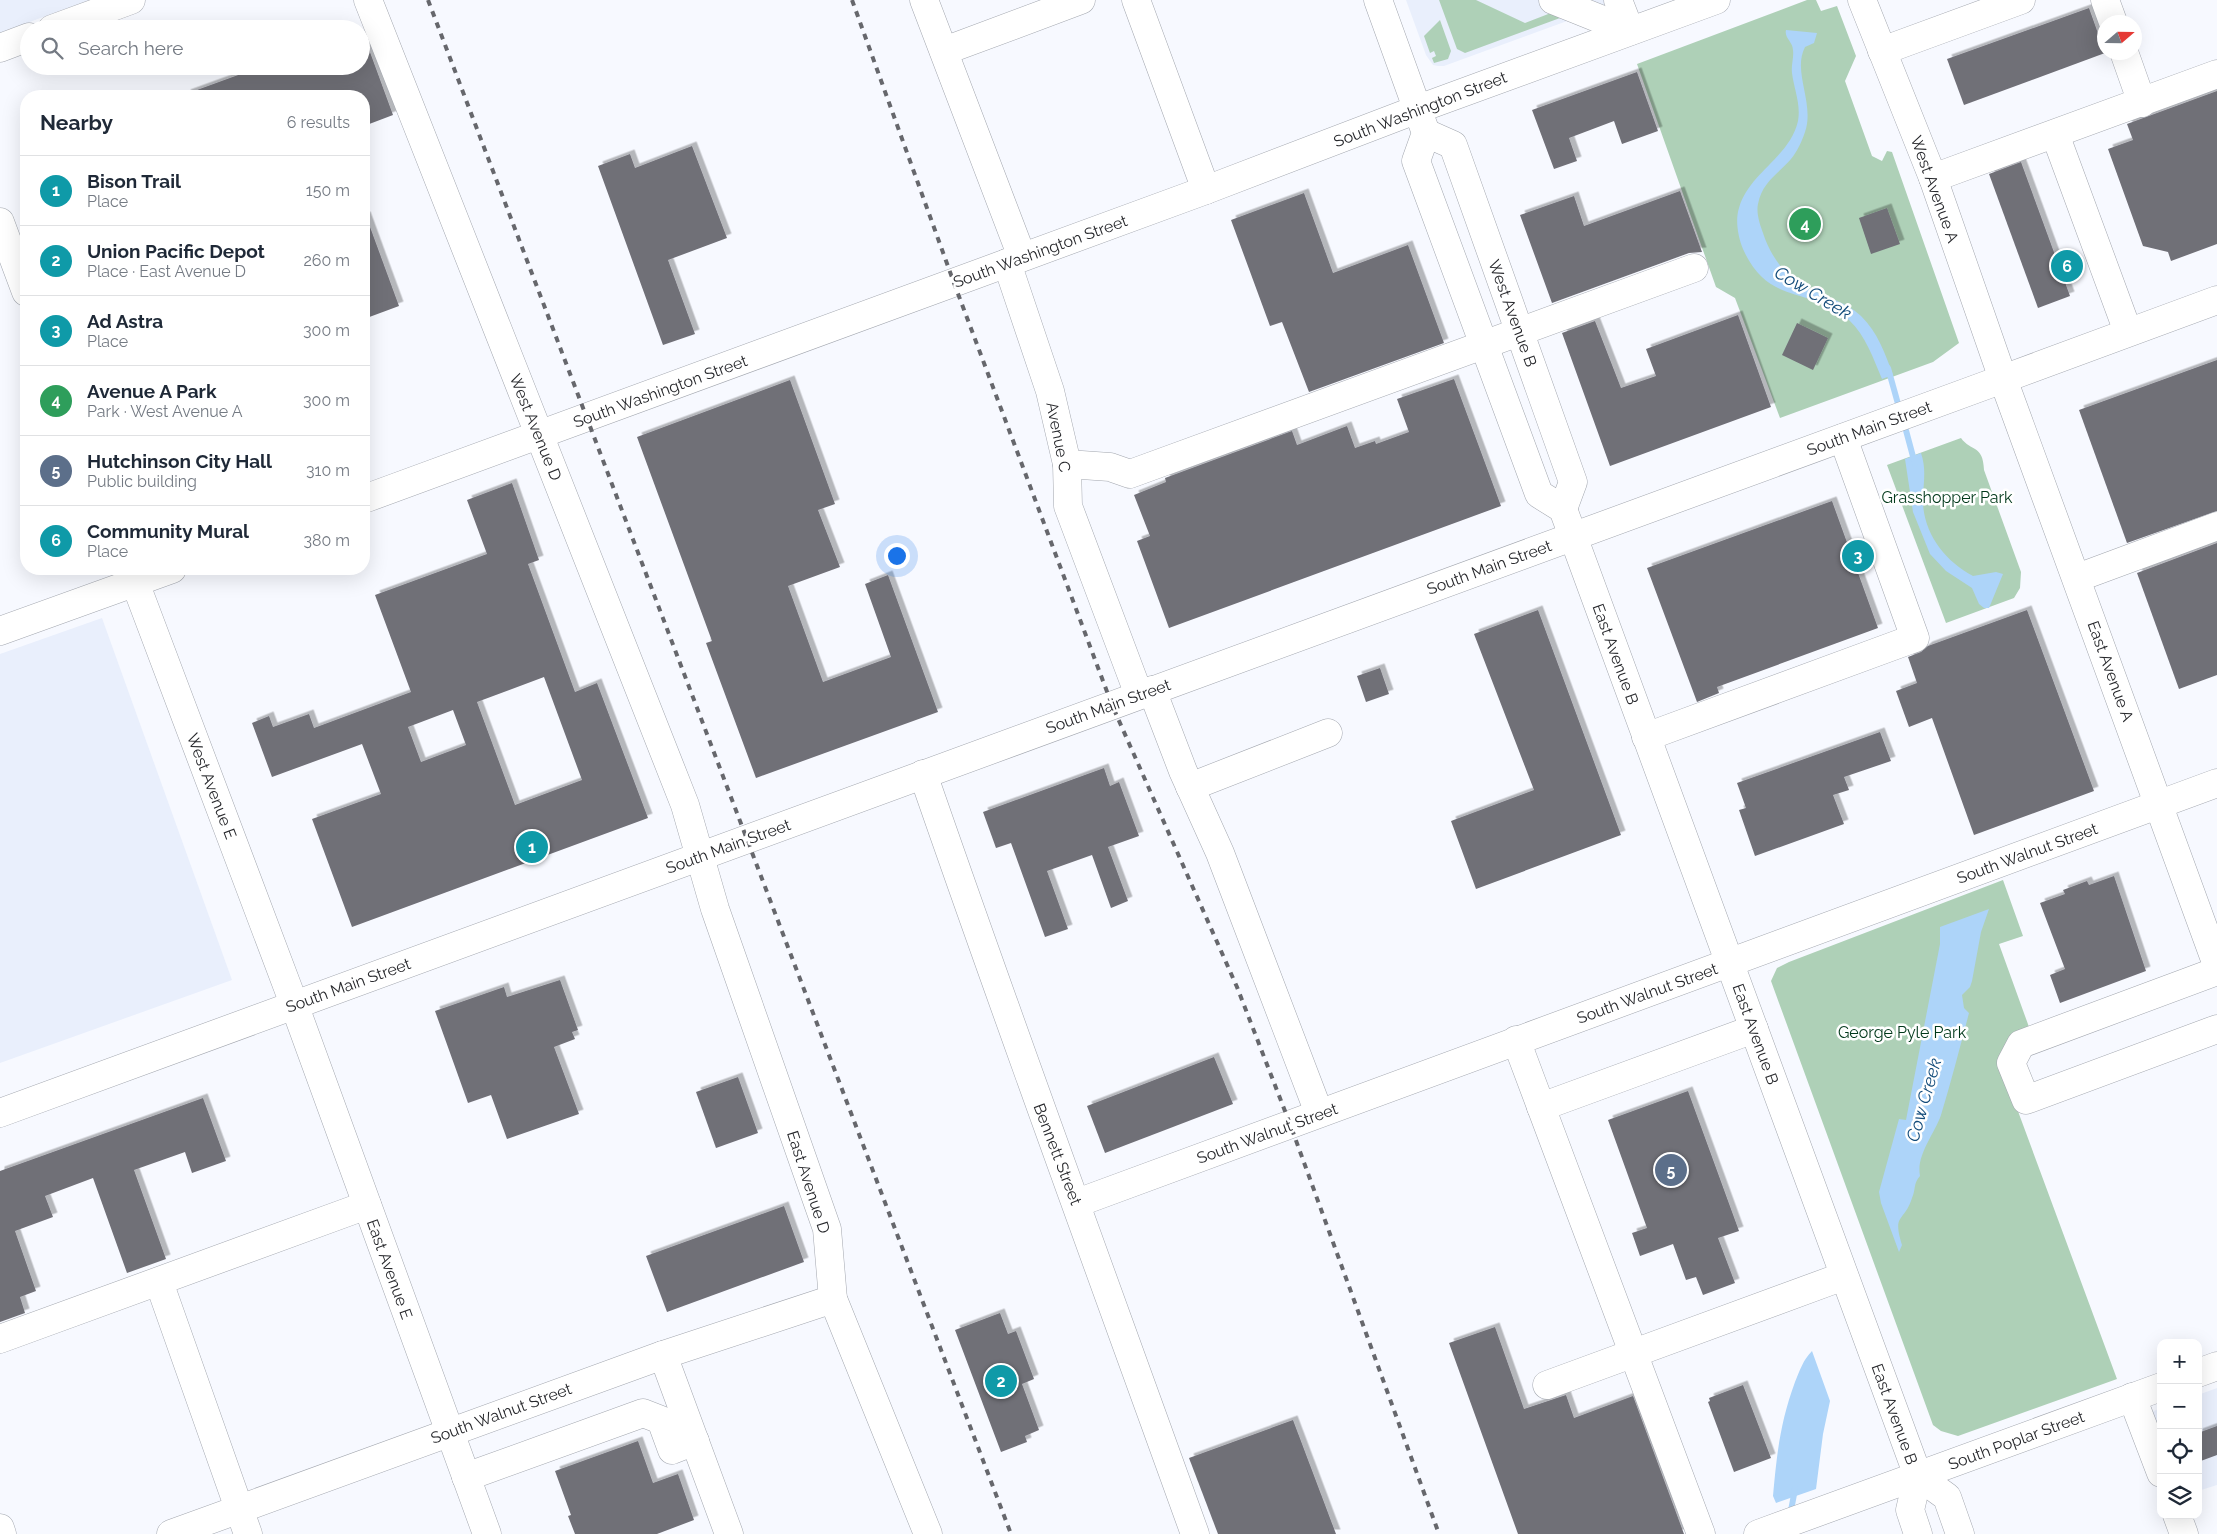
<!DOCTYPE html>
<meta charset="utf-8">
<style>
body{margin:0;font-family:Raleway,sans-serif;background:#f6f6f7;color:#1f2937}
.controls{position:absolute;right:15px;bottom:15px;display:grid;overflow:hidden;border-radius:10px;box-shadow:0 5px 20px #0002}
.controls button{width:45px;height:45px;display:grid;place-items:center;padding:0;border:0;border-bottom:1px solid #e0e1e3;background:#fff;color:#1f2937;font:25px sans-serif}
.compass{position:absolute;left:2097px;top:15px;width:45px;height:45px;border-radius:50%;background:#fff;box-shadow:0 5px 20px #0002;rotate:70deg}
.you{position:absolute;left:896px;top:555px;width:18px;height:18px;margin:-12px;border:4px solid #fff;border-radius:50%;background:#1a73e8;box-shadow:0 0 0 8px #1a73e833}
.badge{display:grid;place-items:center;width:32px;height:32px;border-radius:50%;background:#111827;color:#fff;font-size:16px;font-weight:700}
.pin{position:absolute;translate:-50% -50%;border:2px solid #fff;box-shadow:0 1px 5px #0006}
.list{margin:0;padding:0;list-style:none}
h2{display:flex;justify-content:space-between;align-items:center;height:65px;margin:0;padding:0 20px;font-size:21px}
h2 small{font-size:16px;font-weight:400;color:#747a83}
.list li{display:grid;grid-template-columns:32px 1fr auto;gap:15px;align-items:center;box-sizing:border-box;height:70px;padding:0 20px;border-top:1px solid #e0e1e3}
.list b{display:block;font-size:19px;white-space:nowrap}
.list p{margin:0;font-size:16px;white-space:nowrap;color:#747a83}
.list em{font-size:16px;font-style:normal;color:#747a83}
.icon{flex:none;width:28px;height:28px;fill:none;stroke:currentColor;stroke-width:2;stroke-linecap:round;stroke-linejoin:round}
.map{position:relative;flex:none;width:2217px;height:1534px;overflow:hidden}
.search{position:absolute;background:#fff;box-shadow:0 5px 20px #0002;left:20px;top:20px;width:350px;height:55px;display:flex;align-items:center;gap:12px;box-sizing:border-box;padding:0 18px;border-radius:28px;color:#747a83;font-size:19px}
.panel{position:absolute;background:#fff;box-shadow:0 5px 20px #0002;left:20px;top:90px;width:350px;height:485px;border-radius:20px}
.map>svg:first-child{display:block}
.built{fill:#e9effc}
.green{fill:#aed0b7}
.water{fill:#add4f9}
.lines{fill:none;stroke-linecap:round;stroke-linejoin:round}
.stream{stroke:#add4f9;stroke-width:6}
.building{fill:#706f77;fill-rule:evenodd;filter:url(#shadow)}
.minor-casing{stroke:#a3a7af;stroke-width:29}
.major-casing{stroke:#a3a7af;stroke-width:29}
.minor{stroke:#fff;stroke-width:28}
.major{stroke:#fff;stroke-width:28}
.rail{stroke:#66676c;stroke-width:4;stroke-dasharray:6 6;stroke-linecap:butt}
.labels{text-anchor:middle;stroke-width:5;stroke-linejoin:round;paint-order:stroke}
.street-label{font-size:16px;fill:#27282c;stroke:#fff}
.park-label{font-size:16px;fill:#00381a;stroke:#fff}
.water-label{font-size:18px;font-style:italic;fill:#124b7a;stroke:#fff}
</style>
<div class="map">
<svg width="2217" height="1534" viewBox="0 0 2217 1534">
<defs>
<filter id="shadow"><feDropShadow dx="4.5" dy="-4.5" stdDeviation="0" flood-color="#0004"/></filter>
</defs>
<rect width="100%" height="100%" fill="#f7f9ff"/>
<g class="built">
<polygon points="0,0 89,0 0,33"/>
<polygon points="1406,0 1610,0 1611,5 1444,66 1438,66 1433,65 1426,55"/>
<polygon points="102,618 232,980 0,1063 0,654"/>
<polygon points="2217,1388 2217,1485 2198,1491 2198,1395"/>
<polygon points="2161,1408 2161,1447 2149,1413"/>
</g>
<g class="green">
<polygon points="1439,0 1476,0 1525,23 1556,11 1560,18 1465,53 1457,49"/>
<polygon points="1807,0 1816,0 1821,11 1837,6 1856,56 1845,81 1872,156 1882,161 1887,151 1892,152 1959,343 1933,362 1780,418 1735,298 1716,287 1637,64"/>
<polygon points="1440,20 1451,51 1448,59 1434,63 1432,58 1436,56 1434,51 1430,53 1424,36"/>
<path d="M1961,438C1971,452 1983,444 1984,470L2021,572L2020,588L2014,598L1946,623L1887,465Z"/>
<polygon points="2003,880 2023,936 1999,944 2029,1027 2002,1068 2117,1379 1958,1436 1941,1431 1933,1425 1771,981 1777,968 1789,962"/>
</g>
<g class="water">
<path d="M1786,30L1817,33L1814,43L1805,47C1792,72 1815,103 1805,132C1802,141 1797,152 1791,159C1778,174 1762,182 1758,204C1756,213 1760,225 1763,233C1770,255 1784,275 1804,286C1823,297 1844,300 1861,316C1878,333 1885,353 1893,375L1882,379C1873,358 1866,336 1849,320C1814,286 1769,308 1743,249C1738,237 1735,220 1739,208C1749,173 1790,157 1798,121C1801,104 1794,89 1792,73C1791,65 1794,58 1793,50C1793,42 1784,38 1786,30Z"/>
<path d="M1921,453C1926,468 1924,479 1923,495C1921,530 1943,560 1973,576L1996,572L2003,574L1989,608H1984L1979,604L1972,588L1946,571L1930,554L1913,512L1905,459Z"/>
<path d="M1989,909L1981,932L1972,981L1970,987L1962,995L1964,1008L1969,1013C1960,1047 1951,1082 1941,1115C1934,1135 1916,1155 1920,1176C1913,1184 1916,1189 1912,1198C1904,1223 1892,1213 1902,1245L1899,1252L1881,1203L1879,1192L1899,1119L1906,1120L1940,944V927Z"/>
<path d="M1812,1351L1830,1401L1823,1434L1816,1489L1776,1503L1773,1496C1777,1453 1780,1423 1795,1382C1800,1370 1803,1360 1812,1351Z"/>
</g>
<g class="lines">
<g class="stream">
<polyline points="1888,368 1900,411"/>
<polyline points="1904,423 1915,464"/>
<polyline points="1790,1516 1795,1489"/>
</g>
</g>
<g class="building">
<polygon points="2089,8 2105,53 1964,105 1947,59"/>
<polygon points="363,33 393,115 364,126 364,96 187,96 186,94 263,66 361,66 361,34"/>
<polygon points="1637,72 1658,131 1622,144 1614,121 1569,138 1577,161 1554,169 1532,110"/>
<polygon points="2217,91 2217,244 2171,261 2168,252 2143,246 2108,149 2133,140 2127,124"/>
<polygon points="692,146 727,238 668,260 695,334 663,345 598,166 630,154 635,168"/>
<polygon points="2021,162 2070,296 2038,308 1989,174"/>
<polygon points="1680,191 1702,252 1689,253 1552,303 1520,215 1574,196 1584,226"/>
<polygon points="1304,193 1333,273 1408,245 1444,343 1309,392 1282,322 1270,326 1231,220"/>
<polygon points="1887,208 1900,244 1871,254 1859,218"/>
<polygon points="364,216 366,216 399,306 364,319"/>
<polygon points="1738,315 1771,407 1610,466 1562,333 1595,321 1621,388 1656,376 1646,349"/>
<polygon points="1797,323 1828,338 1813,370 1782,355"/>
<polygon points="2217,360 2217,511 2127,543 2079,410"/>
<polygon points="1454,379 1501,506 1169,628 1137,541 1150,536 1134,495 1166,482 1165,478 1292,431 1297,445 1347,426 1355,448 1375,441 1376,444 1409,432 1397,399"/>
<polygon points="790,380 835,504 818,510 840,567 788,586 823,682 891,657 865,584 888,575 938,712 756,778 706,643 712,641 637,437"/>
<path d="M512,483L539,560L528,564L575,692L597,683L648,818L352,927L312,819L381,794L362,744L272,777L252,723L269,716L273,727L309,714L314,728L411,692L375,595L487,554L467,500ZM544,677L582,780L515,805L477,702ZM453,710L466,745L421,762L408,727Z"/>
<polygon points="1832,501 1878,628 1717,687 1719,693 1697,702 1647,568"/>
<polygon points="2217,543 2217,675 2179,689 2137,573"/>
<polygon points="1538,610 1621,835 1476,889 1451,821 1534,790 1474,634"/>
<polygon points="2027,610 2094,791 1974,835 1932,718 1909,727 1896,691 1917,683 1908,657 1921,652 1928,646"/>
<polygon points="1380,668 1389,694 1366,702 1357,676"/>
<polygon points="1880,732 1891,761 1844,777 1849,790 1833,795 1844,824 1755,856 1739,810 1746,808 1737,783"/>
<polygon points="1104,768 1110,786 1119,782 1139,836 1108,847 1128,901 1111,908 1092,855 1047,871 1068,929 1045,937 1011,843 996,848 983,812"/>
<polygon points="2114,876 2146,971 2060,1003 2050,975 2065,969 2040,903 2065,894 2063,890 2087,881 2089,885"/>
<polygon points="560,980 578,1030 572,1032 575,1039 554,1047 579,1114 507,1139 491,1095 468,1103 435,1011 504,987 507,997"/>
<polygon points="1214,1057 1233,1104 1105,1153 1087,1106"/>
<polygon points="738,1077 758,1133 716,1148 696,1092"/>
<polygon points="1688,1091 1739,1231 1718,1238 1735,1283 1703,1295 1696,1277 1686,1280 1673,1244 1640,1256 1632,1233 1647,1228 1608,1120"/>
<polygon points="203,1098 226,1161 192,1173 185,1152 134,1170 166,1259 127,1273 93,1178 45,1196 53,1217 15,1231 36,1291 20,1297 25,1313 0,1322 0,1171"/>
<polygon points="784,1206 804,1262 667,1312 646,1256"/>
<polygon points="1000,1313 1008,1334 1016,1331 1034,1379 1022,1384 1039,1430 1025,1436 1027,1442 1001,1452 955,1330"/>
<polygon points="1495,1327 1524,1409 1566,1395 1574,1418 1633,1396 1684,1534 1518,1534 1449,1343"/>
<polygon points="1743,1385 1771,1458 1734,1472 1708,1402 1710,1401 1709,1398"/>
<polygon points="1293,1420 1336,1534 1218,1534 1189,1458"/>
<polygon points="2217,1426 2217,1455 2198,1462 2198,1433"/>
<polygon points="638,1441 653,1483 678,1474 694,1520 657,1534 575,1534 568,1516 571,1515 555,1471"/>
</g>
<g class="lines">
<g class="minor-casing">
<g id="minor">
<polyline points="368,0 685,805 715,909 827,1229 833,1299 928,1534"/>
<polyline points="924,0 1022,257"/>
<polyline points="1136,0 1206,190"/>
<polyline points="1378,0 1426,133 1416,161 1539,494 1563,509 1918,1476 1910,1510 1918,1534"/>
<polyline points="1553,0 1630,31"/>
<polyline points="1618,0 1630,31"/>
<polyline points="2105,0 2113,22"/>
<polyline points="52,29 131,0"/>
<polyline points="0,48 29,37"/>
<polyline points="944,51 1081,0"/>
<polyline points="1882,51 2021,0"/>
<polyline points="2124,52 2142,103"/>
<polyline points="1426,133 1453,145 1573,482 1563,509"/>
<polyline points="2055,134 2128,332"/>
<polyline points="1933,178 2217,74"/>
<polyline points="0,222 26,292"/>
<polyline points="1007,263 1050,391 1067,464 1068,506 1139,695"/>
<polyline points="1067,464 1110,467 1130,474 1694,268"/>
<polyline points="364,499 1206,190 1418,109 1716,0"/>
<polyline points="130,569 294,1004 487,1534"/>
<polyline points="2077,578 2217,526"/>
<polyline points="0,631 172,569"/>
<polyline points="1152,690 1183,771 1220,853 1319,1113"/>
<polyline points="1646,737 1915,638 1843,438"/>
<path d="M923,774C1011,1029 1104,1281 1195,1534"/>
<polyline points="1190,787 1328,733"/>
<polyline points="2217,971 2021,1044 2011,1063 2026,1100 2217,1029"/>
<polyline points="1516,1040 1701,1534"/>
<polyline points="1541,1107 1754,1029"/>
<polyline points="0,1113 2003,379"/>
<polyline points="1077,1203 2217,783"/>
<polyline points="159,1282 248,1534"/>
<polyline points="0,1339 367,1205"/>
<polyline points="663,1355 729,1534"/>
<polyline points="2198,1373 2217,1366"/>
<polyline points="1547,1385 1844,1276"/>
<polyline points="2132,1397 2161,1473"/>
<polyline points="1918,1476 1947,1497 1960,1534"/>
<polyline points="466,1477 643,1413 661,1420 672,1450 695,1441"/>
<polyline points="2177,1515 2184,1534"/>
<polyline points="0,1528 2,1534"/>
<polyline points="171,1534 663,1355 833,1299"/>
<polyline points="1758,1534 2161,1387"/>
</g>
</g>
<g class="major-casing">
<g id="major">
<polyline points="1862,0 1933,178 2003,379 2217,965"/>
<polyline points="2003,379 2217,300"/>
</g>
</g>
<use href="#minor" class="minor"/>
<use href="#major" class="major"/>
<g class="rail">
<polyline points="428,0 1011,1534"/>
<polyline points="852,0 954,283 1112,705 1237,987 1290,1124 1439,1534"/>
</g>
</g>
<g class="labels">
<g class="street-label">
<text transform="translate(1420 109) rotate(-21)" y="6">South Washington Street</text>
<text transform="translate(1935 189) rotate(70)" y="6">West Avenue A</text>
<text transform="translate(1040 251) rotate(-20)" y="6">South Washington Street</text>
<text transform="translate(1513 313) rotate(70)" y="6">West Avenue B</text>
<text transform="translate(660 391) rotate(-20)" y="6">South Washington Street</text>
<text transform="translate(536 427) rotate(68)" y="6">West Avenue D</text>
<text transform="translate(1869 428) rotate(-20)" y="6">South Main Street</text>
<text transform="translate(1059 437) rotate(79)" y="6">Avenue C</text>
<text transform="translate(1489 567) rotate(-20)" y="6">South Main Street</text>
<text transform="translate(1616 654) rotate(70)" y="6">East Avenue B</text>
<text transform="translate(2111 671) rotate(70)" y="6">East Avenue A</text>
<text transform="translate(1108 706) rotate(-20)" y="6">South Main Street</text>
<text transform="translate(212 786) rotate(69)" y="6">West Avenue E</text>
<text transform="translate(728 846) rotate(-20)" y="6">South Main Street</text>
<text transform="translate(2027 853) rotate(-20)" y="6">South Walnut Street</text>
<text transform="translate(348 985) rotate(-20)" y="6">South Main Street</text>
<text transform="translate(1647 993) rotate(-20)" y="6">South Walnut Street</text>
<text transform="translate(1756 1034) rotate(70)" y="6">East Avenue B</text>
<text transform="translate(1267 1133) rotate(-20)" y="6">South Walnut Street</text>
<text transform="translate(1058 1154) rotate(69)" y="6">Bennett Street</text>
<text transform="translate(809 1182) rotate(72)" y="6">East Avenue D</text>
<text transform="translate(390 1269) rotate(70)" y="6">East Avenue E</text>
<text transform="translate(501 1413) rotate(-20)" y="6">South Walnut Street</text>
<text transform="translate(1895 1414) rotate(70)" y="6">East Avenue B</text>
<text transform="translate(2016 1440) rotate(-20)" y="6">South Poplar Street</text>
</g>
<g class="park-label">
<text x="1947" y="503">Grasshopper Park</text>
<text x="1902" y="1038">George Pyle Park</text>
</g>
<g class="water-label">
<text transform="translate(1813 293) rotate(31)" y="6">Cow Creek</text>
<text transform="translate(1924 1100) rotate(-74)" y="6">Cow Creek</text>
</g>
</g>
</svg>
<div class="controls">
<button>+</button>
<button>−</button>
<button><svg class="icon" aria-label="locate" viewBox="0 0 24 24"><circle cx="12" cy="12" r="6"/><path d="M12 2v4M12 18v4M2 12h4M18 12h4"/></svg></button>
<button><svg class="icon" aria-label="layers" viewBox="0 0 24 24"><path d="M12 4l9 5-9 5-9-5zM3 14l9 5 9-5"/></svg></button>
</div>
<svg class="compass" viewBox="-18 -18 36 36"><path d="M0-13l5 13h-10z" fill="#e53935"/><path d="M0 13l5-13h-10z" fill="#747a83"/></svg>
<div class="you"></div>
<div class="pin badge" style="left:532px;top:847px;background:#0f9aa8">1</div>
<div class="pin badge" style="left:1001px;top:1381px;background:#0f9aa8">2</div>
<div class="pin badge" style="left:1858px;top:556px;background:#0f9aa8">3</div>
<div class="pin badge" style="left:1805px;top:224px;background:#2e9e5b">4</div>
<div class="pin badge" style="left:1671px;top:1170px;background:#5c6f8a">5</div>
<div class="pin badge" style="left:2067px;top:266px;background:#0f9aa8">6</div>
<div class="search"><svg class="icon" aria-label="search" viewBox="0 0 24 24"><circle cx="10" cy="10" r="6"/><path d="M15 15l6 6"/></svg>Search here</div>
<section class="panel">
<h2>Nearby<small>6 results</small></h2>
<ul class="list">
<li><span class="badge" style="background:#0f9aa8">1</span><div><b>Bison Trail</b><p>Place</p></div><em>150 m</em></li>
<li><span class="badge" style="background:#0f9aa8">2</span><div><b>Union Pacific Depot</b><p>Place · East Avenue D</p></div><em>260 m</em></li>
<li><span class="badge" style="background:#0f9aa8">3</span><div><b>Ad Astra</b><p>Place</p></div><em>300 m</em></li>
<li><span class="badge" style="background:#2e9e5b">4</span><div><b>Avenue A Park</b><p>Park · West Avenue A</p></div><em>300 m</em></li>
<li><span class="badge" style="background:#5c6f8a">5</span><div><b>Hutchinson City Hall</b><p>Public building</p></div><em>310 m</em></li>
<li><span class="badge" style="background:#0f9aa8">6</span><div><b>Community Mural</b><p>Place</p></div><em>380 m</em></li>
</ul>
</section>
</div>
